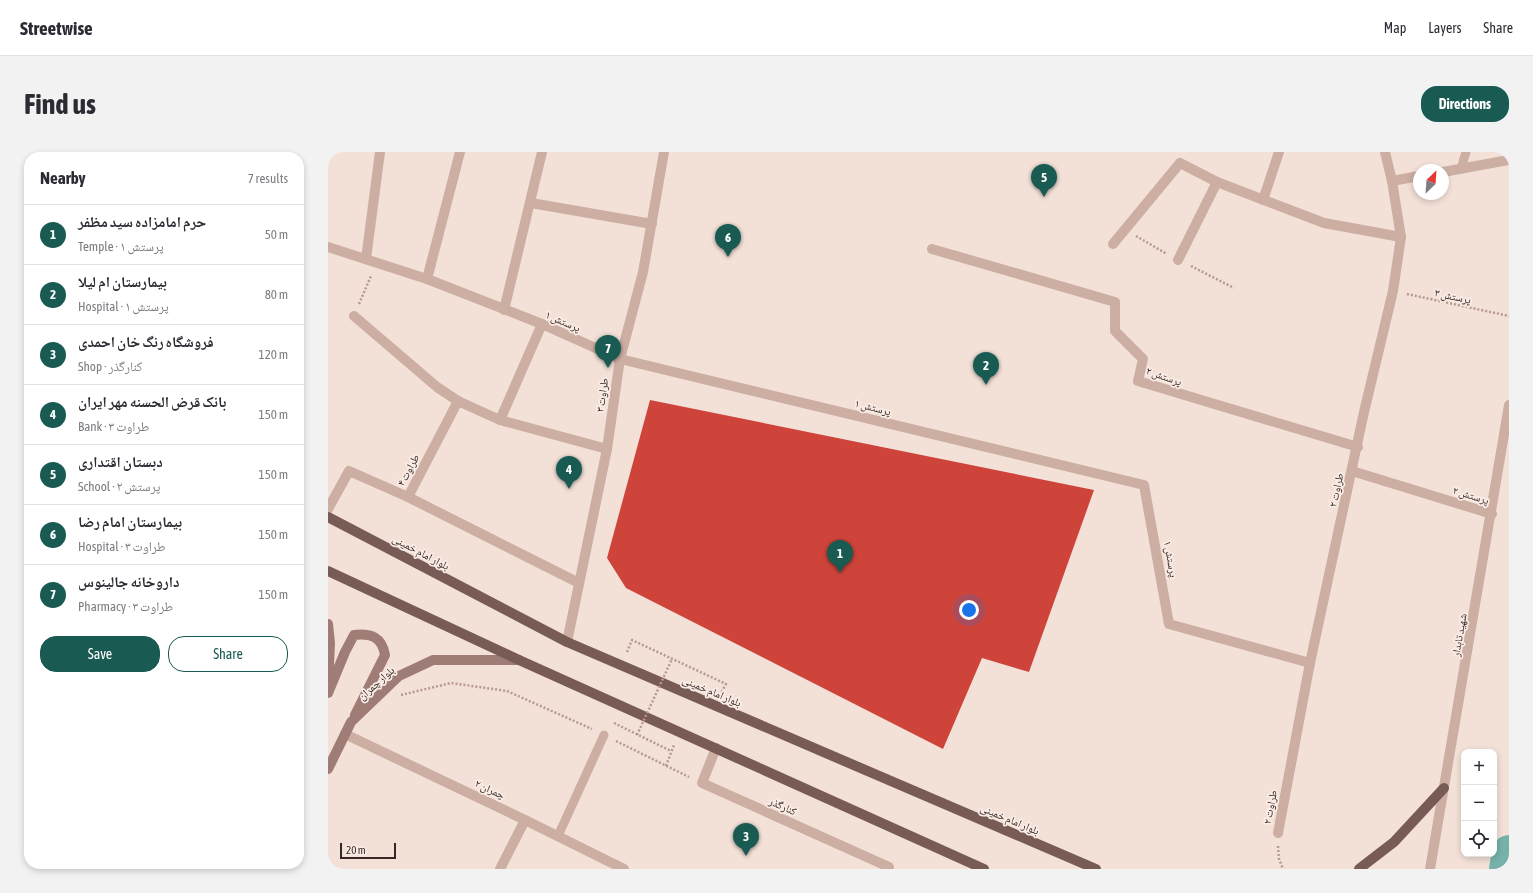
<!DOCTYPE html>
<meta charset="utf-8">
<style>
body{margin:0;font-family:"Asap Condensed","Noto Naskh Arabic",sans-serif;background:#f2f2f3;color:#2b2b33}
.controls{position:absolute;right:12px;bottom:12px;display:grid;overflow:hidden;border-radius:8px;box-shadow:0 2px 6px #0003}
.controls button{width:36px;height:36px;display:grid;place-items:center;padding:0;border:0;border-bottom:1px solid #e1e1e2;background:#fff;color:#2b2b33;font:20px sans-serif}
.compass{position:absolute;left:1085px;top:12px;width:36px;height:36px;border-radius:50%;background:#fff;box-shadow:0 2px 6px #0003;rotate:25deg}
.scale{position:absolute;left:12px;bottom:10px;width:56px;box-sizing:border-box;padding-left:4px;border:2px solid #362826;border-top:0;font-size:11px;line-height:14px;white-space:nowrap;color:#362826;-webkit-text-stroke:3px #faece5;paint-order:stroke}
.you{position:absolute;left:641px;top:458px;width:14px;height:14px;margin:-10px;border:3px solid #fff;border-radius:50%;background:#1a73e8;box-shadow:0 0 0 6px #1a73e833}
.badge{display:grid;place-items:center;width:26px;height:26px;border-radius:50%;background:#195a53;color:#fff;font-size:13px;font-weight:700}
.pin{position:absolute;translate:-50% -33px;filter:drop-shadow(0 1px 2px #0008)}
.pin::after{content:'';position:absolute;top:21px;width:14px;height:12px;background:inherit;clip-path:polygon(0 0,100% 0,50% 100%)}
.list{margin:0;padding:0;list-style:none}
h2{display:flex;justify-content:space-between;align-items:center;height:52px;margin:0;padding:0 16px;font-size:17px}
h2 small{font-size:13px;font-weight:400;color:#7c7c81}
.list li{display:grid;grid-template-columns:26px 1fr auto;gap:12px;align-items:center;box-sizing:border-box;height:60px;padding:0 16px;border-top:1px solid #e1e1e2}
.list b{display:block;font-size:15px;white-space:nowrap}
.list p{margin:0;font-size:13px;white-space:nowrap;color:#7c7c81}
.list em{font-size:13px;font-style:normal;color:#7c7c81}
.actions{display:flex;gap:8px;padding:12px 16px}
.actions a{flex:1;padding:9px 0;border:1px solid #195a53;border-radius:16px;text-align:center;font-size:14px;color:#195a53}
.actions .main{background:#195a53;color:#fff}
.icon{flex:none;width:22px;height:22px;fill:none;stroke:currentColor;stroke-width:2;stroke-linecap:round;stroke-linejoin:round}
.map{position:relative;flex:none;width:1181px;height:717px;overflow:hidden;border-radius:16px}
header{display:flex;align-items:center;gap:24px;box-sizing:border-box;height:56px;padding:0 20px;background:#fff;border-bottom:1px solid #e1e1e2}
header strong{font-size:19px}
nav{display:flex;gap:22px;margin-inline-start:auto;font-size:14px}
.intro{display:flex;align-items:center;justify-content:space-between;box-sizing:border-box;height:96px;padding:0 24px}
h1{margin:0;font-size:28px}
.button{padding:10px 18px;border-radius:16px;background:#195a53;color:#fff;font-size:14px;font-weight:700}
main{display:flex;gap:24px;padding:0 24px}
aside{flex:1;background:#fff;border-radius:16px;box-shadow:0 2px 6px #0003}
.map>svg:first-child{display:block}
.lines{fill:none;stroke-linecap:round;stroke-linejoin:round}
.river{stroke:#75b2a9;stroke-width:34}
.building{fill:#ce443b}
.path{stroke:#b7988e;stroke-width:2.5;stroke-dasharray:2 2;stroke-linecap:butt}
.service{stroke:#ccaea3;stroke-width:9}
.minor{stroke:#ccaea3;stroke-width:10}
.tertiary{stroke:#ccaea3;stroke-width:10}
.secondary{stroke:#9f7c75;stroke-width:10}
.primary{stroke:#795b56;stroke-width:10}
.path-bridge{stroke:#b7988e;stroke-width:2.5;stroke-dasharray:2 2;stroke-linecap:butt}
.labels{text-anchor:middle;stroke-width:3.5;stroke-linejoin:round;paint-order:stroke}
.street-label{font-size:11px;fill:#362826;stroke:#faece5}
</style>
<header>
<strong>Streetwise</strong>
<nav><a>Map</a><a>Layers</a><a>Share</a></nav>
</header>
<div class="intro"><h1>Find us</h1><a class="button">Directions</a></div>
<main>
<aside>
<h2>Nearby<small>7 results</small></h2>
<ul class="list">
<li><span class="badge">1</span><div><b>حرم امامزاده سید مظفر</b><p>Temple · پرستش ۱</p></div><em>50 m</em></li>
<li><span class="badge">2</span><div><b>بیمارستان ام لیلا</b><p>Hospital · پرستش ۱</p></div><em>80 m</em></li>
<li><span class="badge">3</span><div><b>فروشگاه رنگ خان احمدی</b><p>Shop · کنارگذر</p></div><em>120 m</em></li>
<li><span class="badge">4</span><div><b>بانک قرض الحسنه مهر ایران</b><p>Bank · طراوت ۳</p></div><em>150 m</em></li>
<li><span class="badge">5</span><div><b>دبستان اقتداری</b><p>School · پرستش ۲</p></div><em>150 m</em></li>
<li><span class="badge">6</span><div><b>بیمارستان امام رضا</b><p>Hospital · طراوت ۳</p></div><em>150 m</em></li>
<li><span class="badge">7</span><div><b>داروخانه جالینوس</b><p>Pharmacy · طراوت ۳</p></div><em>150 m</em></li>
</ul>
<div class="actions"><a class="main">Save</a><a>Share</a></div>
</aside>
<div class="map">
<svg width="1181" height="717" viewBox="0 0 1181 717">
<rect width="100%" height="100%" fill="#f3e1d8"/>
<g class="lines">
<polyline class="river" points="1178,717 1181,700"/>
</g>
<polygon class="building" points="322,248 766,338 701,520 654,506 615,597 298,436 279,406"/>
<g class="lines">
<g class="path">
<polyline points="808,84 839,102"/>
<polyline points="863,114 906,136"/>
<polyline points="1079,142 1181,164"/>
<polyline points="31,152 43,124"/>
<polyline points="299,500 304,488 398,532 393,541"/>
<polyline points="73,543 123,531 179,539 264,577"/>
<polyline points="286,571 343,599"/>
<polyline points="288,589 361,625"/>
<polyline points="338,614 346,593"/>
<polyline points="950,694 951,707 955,717"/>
</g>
<g class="service">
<polyline points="1133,17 1138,0"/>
<polyline points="230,684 276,583"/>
</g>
<g class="minor">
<polyline points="1115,20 1181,8"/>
<polyline points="1064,29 1091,24"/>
<polyline points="935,48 951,0"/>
<polyline points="203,51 324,72"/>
<polyline points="785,92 852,11 889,30 996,71 1073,85"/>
<polyline points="0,95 99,127 214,172 292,207 816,333 841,472 982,511"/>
<polyline points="604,97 787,150 787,179 815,207 810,229 1030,295"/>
<polyline points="38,107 52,0"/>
<polyline points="850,108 889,30"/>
<polyline points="99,127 132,0"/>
<polyline points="176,158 214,0"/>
<polyline points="130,249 172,268 214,172"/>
<polyline points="172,268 279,297"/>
<polyline points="1024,319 1164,362"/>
<polyline points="80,345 251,431"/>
<polyline points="0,357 21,319 80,345 130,249 109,235 26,164"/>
<polyline points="239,490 279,297 292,207 315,120 336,0"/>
<polyline points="17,582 197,668 296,717"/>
<polyline points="388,596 374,631 561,715"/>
<polyline points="950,681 982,511 1036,260 1065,139 1073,85 1064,29 1057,0"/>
<polyline points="172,717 197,668"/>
</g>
<polyline class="tertiary" points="1102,717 1181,253"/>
<g class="secondary">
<polyline points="0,472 2,491 0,534"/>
<path d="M0,541L17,500L26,483C43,481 54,485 57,503L27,563"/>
<polyline points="0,617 23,570 71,524 105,508 191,508"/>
</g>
<g class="primary">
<polyline points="0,365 239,490 768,717"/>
<polyline points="0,419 191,508 656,717"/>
<polyline points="1031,717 1066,690 1116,636"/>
</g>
<polyline class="path-bridge" points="309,583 344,507"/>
</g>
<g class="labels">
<g class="street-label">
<text transform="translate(1125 144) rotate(12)" y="4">پرستش ۳</text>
<text transform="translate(235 169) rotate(23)" y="4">پرستش ۱</text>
<text transform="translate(836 224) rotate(19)" y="4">پرستش ۲</text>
<text transform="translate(274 243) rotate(-82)" y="4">طراوت ۳</text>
<text transform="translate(545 255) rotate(14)" y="4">پرستش ۱</text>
<text transform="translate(80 318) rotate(-62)" y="4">طراوت ۴</text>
<text transform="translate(1008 338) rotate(-78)" y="4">طراوت ۲</text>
<text transform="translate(1143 343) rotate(17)" y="4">پرستش ۲</text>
<text transform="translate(93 400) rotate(28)" y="4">بلوار امام خمینی</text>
<text transform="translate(843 407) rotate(80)" y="4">پرستش ۱</text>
<text transform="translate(1131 483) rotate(-80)" y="4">شهید تابدار</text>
<text transform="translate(48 531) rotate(-42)" y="4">بلوار چمران</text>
<text transform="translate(384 539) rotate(23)" y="4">بلوار امام خمینی</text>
<text transform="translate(162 637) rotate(25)" y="4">چمران ۲</text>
<text transform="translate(455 654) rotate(24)" y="4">کنارگذر</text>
<text transform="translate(942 655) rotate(-79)" y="4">طراوت ۲</text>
<text transform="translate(682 667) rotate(23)" y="4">بلوار امام خمینی</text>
</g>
</g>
</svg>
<div class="controls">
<button>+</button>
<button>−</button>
<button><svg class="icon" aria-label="locate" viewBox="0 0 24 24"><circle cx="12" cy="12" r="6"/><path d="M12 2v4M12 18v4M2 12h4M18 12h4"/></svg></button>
</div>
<svg class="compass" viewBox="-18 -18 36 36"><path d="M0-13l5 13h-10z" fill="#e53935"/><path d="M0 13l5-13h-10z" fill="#7c7c81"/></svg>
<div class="scale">20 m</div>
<div class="you"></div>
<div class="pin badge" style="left:512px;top:421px">1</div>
<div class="pin badge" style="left:658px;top:233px">2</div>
<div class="pin badge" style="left:418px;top:704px">3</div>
<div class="pin badge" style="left:241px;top:337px">4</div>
<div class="pin badge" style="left:716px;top:45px">5</div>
<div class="pin badge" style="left:400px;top:105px">6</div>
<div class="pin badge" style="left:280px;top:216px">7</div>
</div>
</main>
